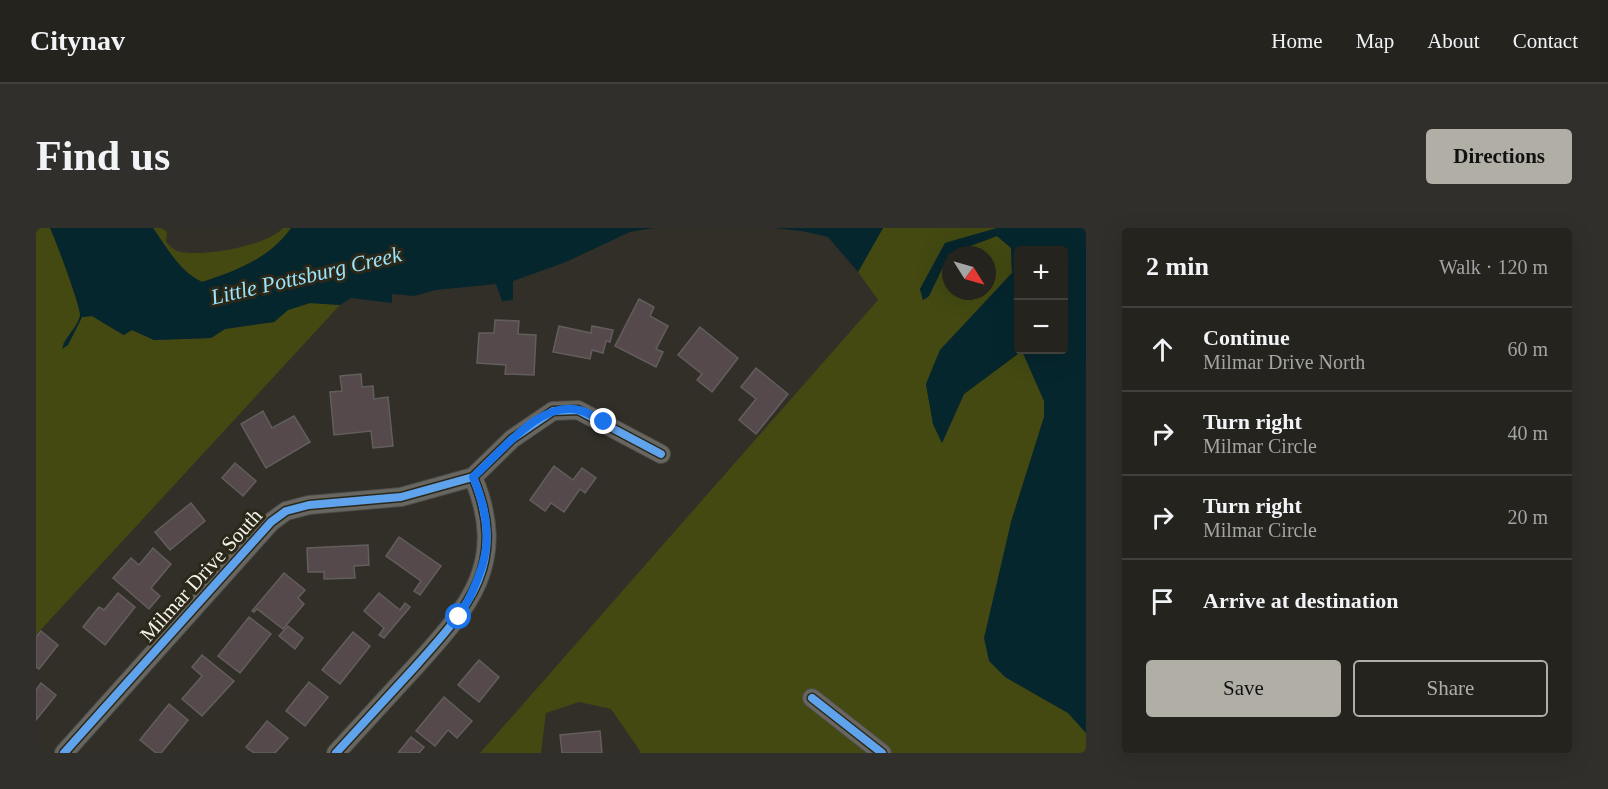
<!DOCTYPE html>
<meta charset="utf-8">
<style>
body{margin:0;font-family:"Times New Roman",serif;background:#312f2b;color:#f1f3f6}
.controls{position:absolute;right:18px;top:18px;display:grid;overflow:hidden;border-radius:6px;box-shadow:0 6px 24px #0002}
.controls button{width:54px;height:54px;display:grid;place-items:center;padding:0;border:0;border-bottom:2px solid #42403c;background:#25231e;color:#f1f3f6;font:30px sans-serif}
.compass{position:absolute;left:906px;top:18px;width:54px;height:54px;border-radius:50%;background:#25231e;box-shadow:0 6px 24px #0002;rotate:127deg}
.stop{position:absolute;width:18px;height:18px;margin:-14px;border:4px solid #1a73e8;border-radius:50%;background:#fff}
.stop.end{background:#1a73e8;border-color:#fff;box-shadow:0 2px 6px #0008}
.list{margin:0;padding:0;list-style:none}
h2{display:flex;justify-content:space-between;align-items:center;height:78px;margin:0;padding:0 24px;font-size:26px}
h2 small{font-size:20px;font-weight:400;color:#a3a4a4}
.list li{display:grid;grid-template-columns:39px 1fr auto;gap:18px;align-items:center;box-sizing:border-box;height:84px;padding:0 24px;border-top:2px solid #42403c}
.list b{display:block;font-size:22px;white-space:nowrap}
.list p{margin:0;font-size:20px;white-space:nowrap;color:#a3a4a4}
.list em{font-size:20px;font-style:normal;color:#a3a4a4}
.actions{display:flex;gap:12px;padding:18px 24px}
.actions a{flex:1;padding:14px 0;border:2px solid #b0aea5;border-radius:6px;text-align:center;font-size:21px;color:#b0aea5}
.actions .main{background:#b0aea5;color:#111}
.icon{flex:none;width:33px;height:33px;fill:none;stroke:currentColor;stroke-width:2;stroke-linecap:round;stroke-linejoin:round}
.map{position:relative;flex:none;width:1050px;height:525px;overflow:hidden;border-radius:6px}
header{display:flex;align-items:center;gap:36px;box-sizing:border-box;height:84px;padding:0 30px;background:#25231e;border-bottom:2px solid #42403c}
header strong{font-size:28px}
nav{display:flex;gap:33px;margin-inline-start:auto;font-size:21px}
.intro{display:flex;align-items:center;justify-content:space-between;box-sizing:border-box;height:144px;padding:0 36px}
h1{margin:0;font-size:42px}
.button{padding:15px 27px;border-radius:6px;background:#b0aea5;color:#111;font-size:21px;font-weight:700}
main{display:flex;gap:36px;padding:0 36px}
aside{flex:1;background:#25231e;border-radius:6px;box-shadow:0 6px 24px #0002}
.map>svg:first-child{display:block}
.green{fill:#434911;fill-rule:evenodd}
.water{fill:#06262d;fill-rule:evenodd}
.building{fill:#56494c;stroke:#625e5d;stroke-width:1.5}
.lines{fill:none;stroke-linecap:round;stroke-linejoin:round}
.street-casing{stroke:#4d4c45;stroke-width:20}
.street{stroke:#676660;stroke-width:18}
.cycleway-casing{stroke:#2b281a;stroke-width:11}
.cycleway{stroke:#60a3ed;stroke-width:8}
.route{stroke:#1a73e8;stroke-width:8}
.labels{text-anchor:middle;stroke-width:6;stroke-linejoin:round;paint-order:stroke}
.street-label{font-size:21px;fill:#f4f3e9;stroke:#2b281a}
.water-label{font-size:22px;font-style:italic;fill:#99e5fc;stroke:#2b281a}
</style>
<header>
<strong>Citynav</strong>
<nav><a>Home</a><a>Map</a><a>About</a><a>Contact</a></nav>
</header>
<div class="intro"><h1>Find us</h1><a class="button">Directions</a></div>
<main>
<div class="map">
<svg width="1050" height="525" viewBox="0 0 1050 525">
<rect width="100%" height="100%" fill="#312f28"/>
<g class="green">
<path d="M0,0H14C19,10 46,82 44,88C42,97 32,107 27,116L32,117L46,89L56,88L87,107L96,102L118,112L175,110L189,101L238,94L252,82L274,75L304,77L0,407Z"/>
<path d="M117,0H126L131,4L130,14C133,17 137,21 141,23C164,30 231,18 247,0H255C234,30 200,43 166,54C144,44 131,20 117,0Z"/>
<path d="M847,0H961L909,15L884,61L887,72L893,68L913,26L961,8L975,20L976,45L904,122L890,156L897,196L906,215L928,166L986,122L1008,173V189L975,294L969,449L1032,485L1050,505V525H603L604,523L575,481L543,474L510,485L505,525H444L842,72L822,44ZM915,27H951V63H915Z"/>
</g>
<g class="water">
<path d="M14,0H117C131,20 144,44 166,54C200,43 234,30 255,0H617L594,4L530,34L477,53V72L466,73L460,56L400,62L378,68L356,66V75L315,70L304,77L274,75L252,82L238,94L189,101L175,110L118,112L96,102L88,107L56,88L46,89L32,117L26,121C29,109 41,100 44,88C46,82 19,10 14,0Z"/>
<polygon points="737,0 847,0 822,44 792,9 766,3"/>
<path d="M961,0H1050V505L1032,485L969,449L953,433L948,410L975,294L1008,189V173L986,123L928,166L906,215L897,196L890,156L904,122L976,45L975,20L961,8L913,26L893,68L887,72L884,61L909,15ZM1028,22V122H982V22Z"/>
</g>
<g class="building">
<polygon points="603,71 618,79 614,88 632,98 620,121 627,124 620,139 579,118"/>
<polygon points="459,92 483,93 482,106 500,107 498,147 469,146 470,137 441,135 443,105 458,105"/>
<polygon points="523,98 555,105 556,98 577,102 574,114 570,113 567,125 556,122 554,131 517,124"/>
<polygon points="664,99 702,130 676,164 661,152 666,146 642,127"/>
<polygon points="720,140 752,166 720,206 703,192 720,171 705,159"/>
<polygon points="325,146 326,159 337,158 338,171 352,169 357,218 337,220 335,203 298,207 294,164 306,163 304,148"/>
<polygon points="227,183 236,200 258,188 274,214 230,240 205,196"/>
<polygon points="199,235 220,253 207,268 186,250"/>
<polygon points="518,238 537,252 546,240 560,250 549,265 544,261 528,284 515,275 509,283 494,272"/>
<polygon points="155,275 169,293 134,322 119,304"/>
<polygon points="363,309 405,338 384,367 378,363 385,353 350,328"/>
<polygon points="332,317 333,337 318,338 319,350 288,351 288,344 272,344 271,320"/>
<polygon points="117,320 135,336 115,360 124,368 113,381 77,350 95,330 103,337"/>
<polygon points="248,345 269,362 262,370 268,376 247,401 221,381 218,384 216,383"/>
<polygon points="82,365 99,379 69,417 47,399 63,379 68,382"/>
<polygon points="343,365 364,382 369,375 374,379 348,410 343,407 348,400 328,383"/>
<polygon points="213,389 235,406 204,445 182,428"/>
<polygon points="252,398 267,410 259,421 243,408"/>
<polygon points="5,403 22,417 3,441 0,439 0,409"/>
<polygon points="317,404 334,418 304,456 286,442"/>
<polygon points="166,427 198,453 166,488 146,471 166,448 156,439"/>
<polygon points="443,432 463,449 443,474 422,457"/>
<polygon points="273,454 292,469 269,498 250,483"/>
<polygon points="5,455 20,467 0,492 0,462"/>
<polygon points="408,469 436,493 421,510 412,502 399,518 380,503"/>
<polygon points="133,476 152,492 125,525 120,525 104,512"/>
<polygon points="231,493 252,510 239,525 218,525 210,519"/>
<polygon points="564,503 566,525 526,525 524,507"/>
<polygon points="375,509 388,519 383,525 362,525"/>
</g>
<g class="lines">
<g class="street-casing">
<g id="street">
<polyline points="776,470 846,525"/>
<polyline points="28,525 235,294 250,283 273,277 365,269 437,249 476,211 517,183 542,182 625,226"/>
<path d="M300,525C326,497 352,468 378,440C433,379 473,335 437,249"/>
</g>
</g>
<use href="#street" class="street"/>
<g class="cycleway-casing">
<g id="cycleway">
<polyline points="776,470 846,525"/>
<polyline points="28,525 235,294 250,283 273,277 365,269 437,249 476,211 517,183 542,182 625,226"/>
<path d="M300,525C326,497 352,468 378,440C433,379 473,335 437,249"/>
</g>
</g>
<use href="#cycleway" class="cycleway"/>
</g>
<g class="lines">
<path class="route" d="M423,389C452,338 461,305 437,249C464,226 503,172 543,182C552,184 560,190 568,194"/>
</g>
<g class="labels">
<g class="street-label">
<text transform="translate(165 347) rotate(-48)" y="7">Milmar Drive South</text>
</g>
<g class="water-label">
<text transform="translate(270 47) rotate(-13)" y="8">Little Pottsburg Creek</text>
</g>
</g>
</svg>
<div class="controls">
<button>+</button>
<button>−</button>
</div>
<svg class="compass" viewBox="-18 -18 36 36"><path d="M0-13l5 13h-10z" fill="#e53935"/><path d="M0 13l5-13h-10z" fill="#a3a4a4"/></svg>
<div class="stop" style="left:423px;top:389px"></div>
<div class="stop end" style="left:568px;top:194px"></div>
</div>
<aside>
<h2>2 min<small>Walk · 120 m</small></h2>
<ul class="list">
<li><svg class="icon" aria-label="ahead" viewBox="0 0 24 24"><path d="M12 20V5M6 11l6-6 6 6"/></svg><div><b>Continue</b><p>Milmar Drive North</p></div><em>60 m</em></li>
<li><svg class="icon" aria-label="right" viewBox="0 0 24 24"><path d="M7 20v-9h11M14 6l5 5-5 5"/></svg><div><b>Turn right</b><p>Milmar Circle</p></div><em>40 m</em></li>
<li><svg class="icon" aria-label="right" viewBox="0 0 24 24"><path d="M7 20v-9h11M14 6l5 5-5 5"/></svg><div><b>Turn right</b><p>Milmar Circle</p></div><em>20 m</em></li>
<li><svg class="icon" aria-label="arrive" viewBox="0 0 24 24"><path d="M6 21V4h12l-3 4 3 4H6"/></svg><div><b>Arrive at destination</b></div></li>
</ul>
<div class="actions"><a class="main">Save</a><a>Share</a></div>
</aside>
</main>
